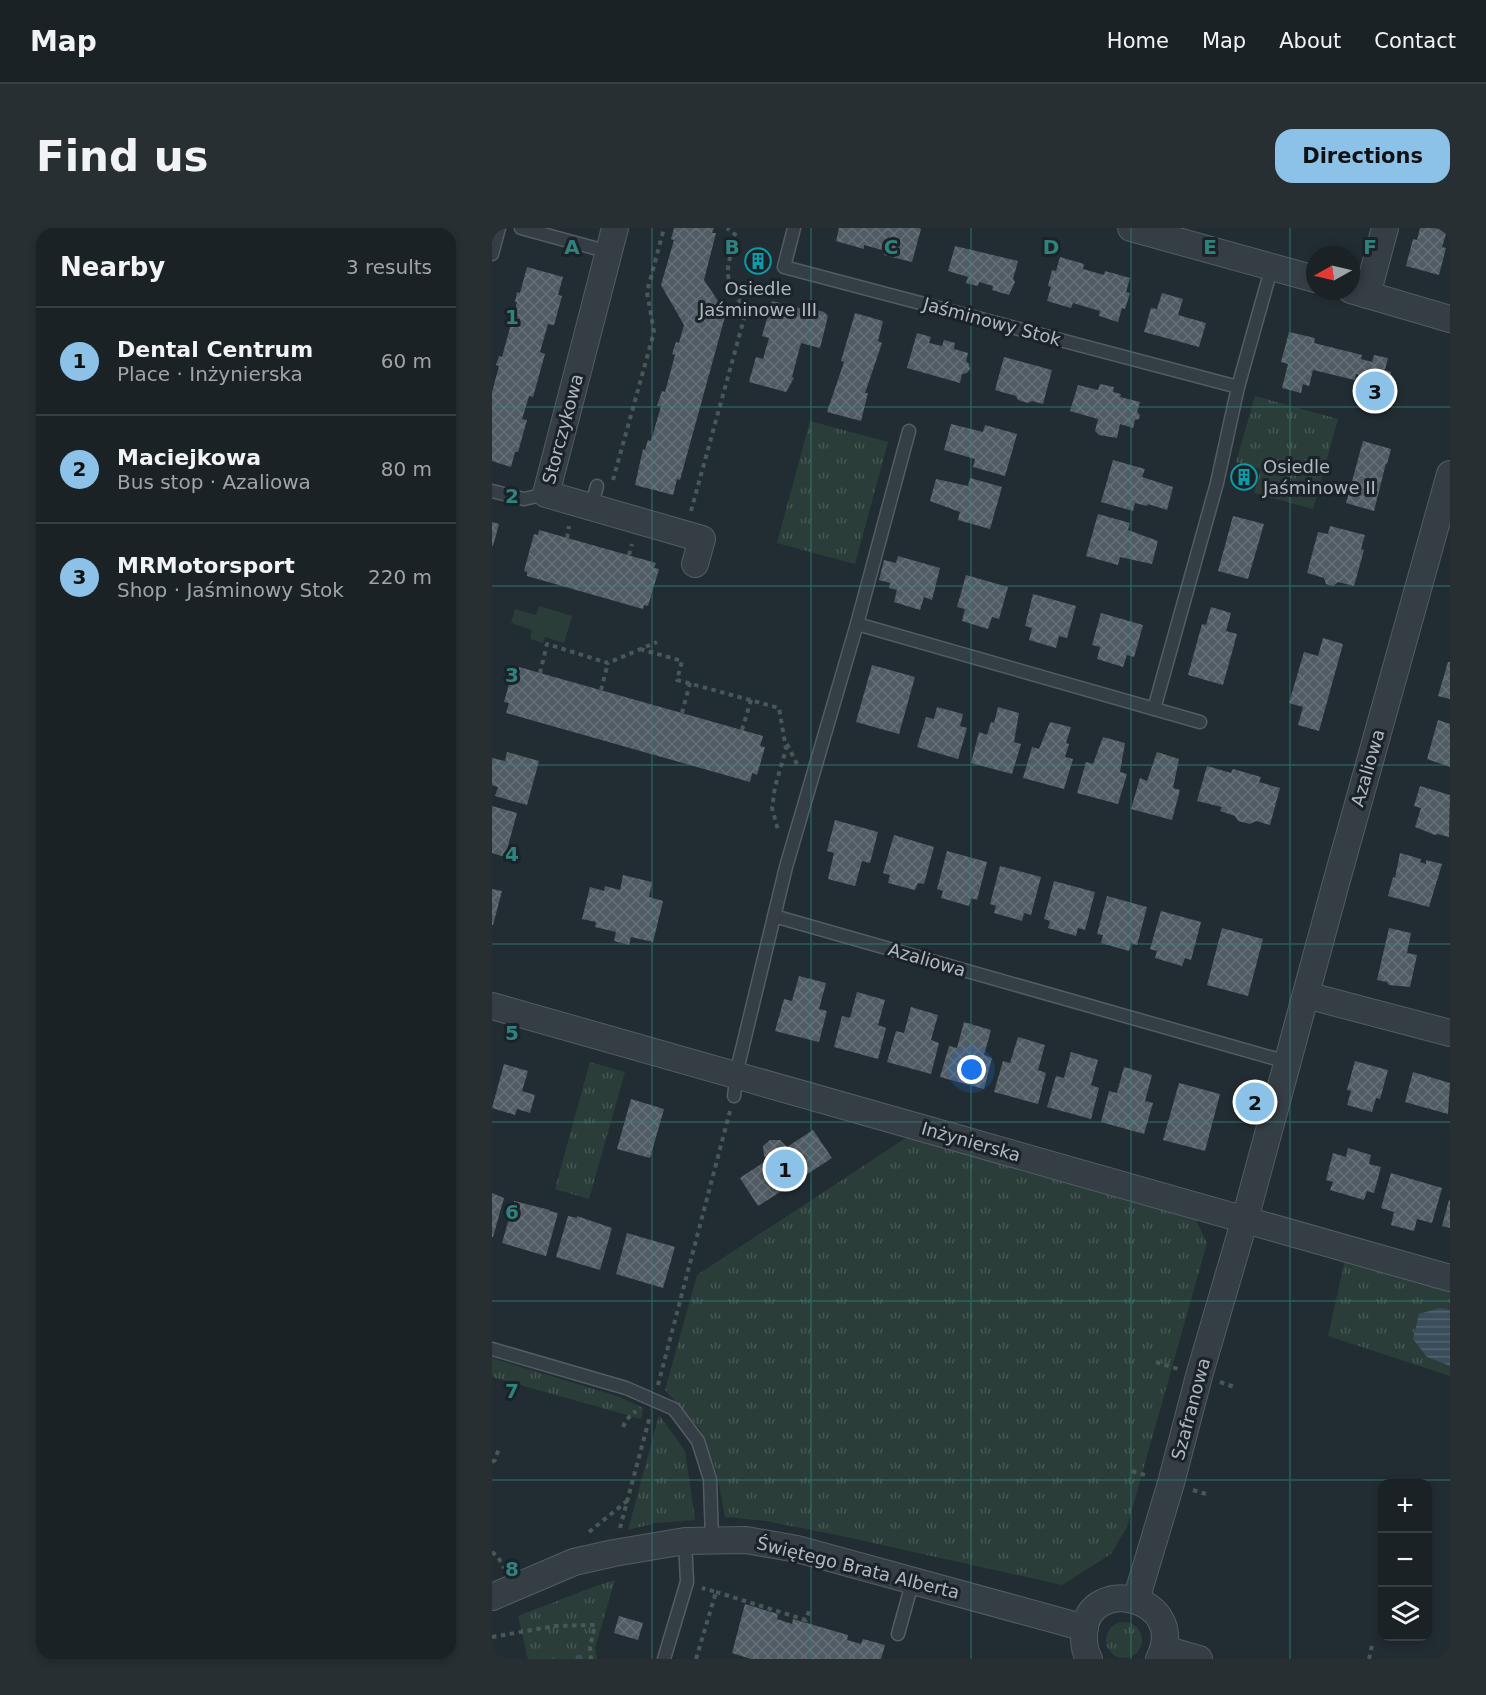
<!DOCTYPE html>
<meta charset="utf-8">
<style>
body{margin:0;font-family:"DejaVu Sans",sans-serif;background:#272f32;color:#f1f3f6}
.controls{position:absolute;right:18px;bottom:18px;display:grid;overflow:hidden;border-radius:12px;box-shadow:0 3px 9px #0003}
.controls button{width:54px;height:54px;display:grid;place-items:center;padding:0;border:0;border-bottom:2px solid #383f43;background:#1a2226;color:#f1f3f6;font:30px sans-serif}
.compass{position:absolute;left:814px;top:18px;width:54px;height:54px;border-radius:50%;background:#1a2226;box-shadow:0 3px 9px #0003;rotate:262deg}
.you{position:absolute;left:480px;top:842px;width:21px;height:21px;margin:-15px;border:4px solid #fff;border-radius:50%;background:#1a73e8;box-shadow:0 0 0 9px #1a73e833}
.badge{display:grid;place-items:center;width:39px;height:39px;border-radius:50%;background:#8dc2e8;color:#111;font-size:20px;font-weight:700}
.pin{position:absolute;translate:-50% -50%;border:3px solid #fff;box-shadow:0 2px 6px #0006}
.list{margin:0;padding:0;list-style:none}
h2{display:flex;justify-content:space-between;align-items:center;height:78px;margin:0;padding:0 24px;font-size:26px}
h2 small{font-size:20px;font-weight:400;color:#9fa4a7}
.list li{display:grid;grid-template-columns:39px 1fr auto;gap:18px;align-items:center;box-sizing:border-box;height:108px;padding:0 24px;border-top:2px solid #383f43}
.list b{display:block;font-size:22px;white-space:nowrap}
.list p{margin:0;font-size:20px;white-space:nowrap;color:#9fa4a7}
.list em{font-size:20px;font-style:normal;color:#9fa4a7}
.icon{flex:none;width:33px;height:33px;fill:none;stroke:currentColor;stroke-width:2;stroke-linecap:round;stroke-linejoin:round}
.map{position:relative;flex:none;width:958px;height:1431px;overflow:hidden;border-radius:18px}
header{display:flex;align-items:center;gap:36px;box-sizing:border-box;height:84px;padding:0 30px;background:#1a2226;border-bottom:2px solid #383f43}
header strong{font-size:28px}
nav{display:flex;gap:33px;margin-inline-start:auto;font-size:21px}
.intro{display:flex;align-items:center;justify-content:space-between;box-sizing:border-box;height:144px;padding:0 36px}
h1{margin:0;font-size:42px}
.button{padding:15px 27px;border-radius:18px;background:#8dc2e8;color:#111;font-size:21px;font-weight:700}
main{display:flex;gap:36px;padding:0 36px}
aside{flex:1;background:#1a2226;border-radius:18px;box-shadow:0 3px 9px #0003}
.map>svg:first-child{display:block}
.grass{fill:url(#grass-tufts)}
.park{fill:#2b3d39}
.water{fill:url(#water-rules)}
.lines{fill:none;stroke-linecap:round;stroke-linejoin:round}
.stream{stroke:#394d5a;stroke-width:7}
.building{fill:url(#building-cross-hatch)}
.lane-casing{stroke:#525c62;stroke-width:15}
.street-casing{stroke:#525c62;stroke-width:28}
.path{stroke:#485857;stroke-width:4;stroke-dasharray:4.5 4.5;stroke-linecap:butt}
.lane{stroke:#353e44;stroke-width:12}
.street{stroke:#353e44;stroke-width:26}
.grid{fill:none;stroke:#2f837f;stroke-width:1.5;stroke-opacity:0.55}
.labels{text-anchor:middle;stroke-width:6;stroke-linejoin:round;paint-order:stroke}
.poi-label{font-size:18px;fill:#afb9c1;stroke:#1b2328}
.street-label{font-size:18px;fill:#afb9c1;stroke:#1b2328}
.grid-label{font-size:20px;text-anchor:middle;font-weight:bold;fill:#2f837f;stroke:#1b2328;stroke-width:6;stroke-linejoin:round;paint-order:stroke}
</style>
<header>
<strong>Map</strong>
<nav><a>Home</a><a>Map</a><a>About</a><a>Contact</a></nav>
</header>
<div class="intro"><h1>Find us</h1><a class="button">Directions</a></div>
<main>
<aside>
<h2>Nearby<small>3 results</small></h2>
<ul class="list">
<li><span class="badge">1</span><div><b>Dental Centrum</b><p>Place · Inżynierska</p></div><em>60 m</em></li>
<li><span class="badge">2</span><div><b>Maciejkowa</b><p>Bus stop · Azaliowa</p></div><em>80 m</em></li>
<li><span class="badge">3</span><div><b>MRMotorsport</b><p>Shop · Jaśminowy Stok</p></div><em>220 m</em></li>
</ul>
</aside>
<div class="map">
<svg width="958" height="1431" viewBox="0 0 958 1431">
<defs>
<pattern id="grass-tufts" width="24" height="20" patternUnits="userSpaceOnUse" patternTransform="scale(1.5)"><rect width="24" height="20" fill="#2b3d39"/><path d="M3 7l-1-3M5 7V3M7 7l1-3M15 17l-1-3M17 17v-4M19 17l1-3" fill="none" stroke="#475754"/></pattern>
<pattern id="water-rules" width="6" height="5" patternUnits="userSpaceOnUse" patternTransform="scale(1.5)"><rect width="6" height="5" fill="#394d5a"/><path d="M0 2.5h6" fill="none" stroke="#536570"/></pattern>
<pattern id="building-cross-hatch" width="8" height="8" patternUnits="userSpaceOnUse" patternTransform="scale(1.5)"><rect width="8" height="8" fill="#505b63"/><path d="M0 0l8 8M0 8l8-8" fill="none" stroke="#677078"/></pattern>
</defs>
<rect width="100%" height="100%" fill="#222d33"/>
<g class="grass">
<polygon points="763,168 846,191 821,281 762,265 769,241 744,234"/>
<polygon points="318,193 396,214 363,336 285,315"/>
<polygon points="98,834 133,844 97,971 63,961"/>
<polygon points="417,908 702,988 715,1015 635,1299 619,1326 570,1357 345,1307 274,1293 233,1289 224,1241 208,1201 173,1162 205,1047"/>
<polygon points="853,1031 958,1062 958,1082 948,1080 936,1129 958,1138 958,1148 836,1108"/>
<polygon points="0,1130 128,1169 151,1180 149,1191 0,1149"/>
<polygon points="167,1187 193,1223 203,1292 164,1295 136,1302"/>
<polygon points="123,1352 103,1420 105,1431 36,1431 26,1388 104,1358"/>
<circle cx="632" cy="1412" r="18"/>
</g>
<polygon class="park" points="47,378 80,388 72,415 53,409 51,415 38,411 40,402 19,395 23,381 44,387"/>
<polygon class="water" points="948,1080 958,1082 958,1138 935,1129 921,1111 927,1086"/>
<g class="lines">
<polyline class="stream" points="87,1430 87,1431"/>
</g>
<g class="building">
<polygon points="182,0 222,0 220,5 224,5 212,52 234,85 188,252 185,251 181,267 143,257 151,221 153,222 156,212 159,213 169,178 165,178 170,163 173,164 183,127 180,126 184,114 187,115 192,97 169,57 182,12 179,11"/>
<polygon points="347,0 427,0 429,1 420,34 392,27 393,23 383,20 372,17 372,21 344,13"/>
<polygon points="928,0 956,0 950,19 954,20 947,47 914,38 921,11 925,12"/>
<polygon points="463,18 526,33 521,51 523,54 517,67 500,62 501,58 487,54 486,58 474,55 476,49 456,43"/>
<polygon points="261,24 275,28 271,42 257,39"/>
<polygon points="568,29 592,36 591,41 612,47 613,43 638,50 634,64 638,65 633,81 630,80 626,94 607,88 608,83 581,75 579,80 555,73 559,59 556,58 560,42 564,43"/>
<polygon points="35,39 71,49 66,67 70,68 62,97 56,96 48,124 53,126 41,169 37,168 35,175 30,191 35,192 26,224 23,224 19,239 0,233 0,164 7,138 4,137 7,128 10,129 25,74 23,74 25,64 28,65"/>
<polygon points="670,65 691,71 686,87 714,95 707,119 652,104 659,80 665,81"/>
<polygon points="280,73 322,84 325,82 332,84 336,88 328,120 309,115 300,149 302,150 294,164 257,154 264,129 271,131 277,110 270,108"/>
<polygon points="363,85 391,93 386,113 390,115 373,165 376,165 369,193 335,184 352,134 349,133"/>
<polygon points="797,104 823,110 822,115 870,127 869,131 880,134 882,127 896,130 893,142 899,144 890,179 869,173 875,149 864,146 863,152 821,142 817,158 811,156 809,165 790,160 796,136 789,134"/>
<polygon points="425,105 439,109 437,115 450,118 452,112 463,115 462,121 476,125 474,133 477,136 478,141 475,145 470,146 468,155 415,140"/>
<polygon points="512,129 560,142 551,176 540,173 536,175 526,172 524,168 503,162"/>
<polygon points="608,156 622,159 621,164 629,166 628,169 648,174 645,184 648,187 647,191 643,192 641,200 628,196 625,210 607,207 603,203 606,191 578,183 586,157 606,162"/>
<polygon points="459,196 491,204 493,197 525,206 513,248 481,239 483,231 452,222"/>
<polygon points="871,213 899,221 895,236 894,235 882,283 854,275"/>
<polygon points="621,232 653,241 650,249 681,259 675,282 656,276 655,278 643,275 641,283 609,274"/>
<polygon points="747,240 761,245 757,259 742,254"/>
<polygon points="478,250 510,259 498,301 466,292 468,284 438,273 444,251 476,258"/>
<polygon points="606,286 638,295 636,302 666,313 660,336 628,329 626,337 594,328"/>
<polygon points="741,288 772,296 756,351 726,343"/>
<polygon points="0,294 7,296 1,318 0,318"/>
<polygon points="838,298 873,307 869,321 872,322 862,358 846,354 841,358 834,356 832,350 815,345 826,304 836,306"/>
<polygon points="47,302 164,335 162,340 167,341 156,378 152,377 151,381 35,348 35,344 32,343 42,306 46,307"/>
<polygon points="406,328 448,340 440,372 432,369 428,382 402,374 405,362 397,360 398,355 387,352 392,332 404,335"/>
<polygon points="474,347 516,359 507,391 500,389 496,401 470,393 473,381 465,379"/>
<polygon points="541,366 584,378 575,410 567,408 564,420 537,412 540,400 533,398"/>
<polygon points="719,379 739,385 734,403 745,406 731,457 696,447 710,396 714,397"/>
<polygon points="609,385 651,397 642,429 635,427 631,439 605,431 608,419 600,417"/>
<polygon points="831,410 851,416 827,503 806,497 811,479 797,475 812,424 826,428"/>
<polygon points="956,434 958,434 958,471 946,468"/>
<polygon points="380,437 423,449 407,506 364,494"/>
<polygon points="27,439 271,508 268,518 273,519 265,547 260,545 258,554 14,485 17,475 12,474 19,449 24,450"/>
<polygon points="445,479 471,486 468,498 475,500 466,531 425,519 434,489 442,491"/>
<polygon points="506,479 527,485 522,514 529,516 520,546 479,535 487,504 495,507 499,494 502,495"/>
<polygon points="946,492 958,496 958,539 935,531"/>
<polygon points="558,494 579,499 574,515 577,516 573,529 581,531 572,561 531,550 540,519 547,521"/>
<polygon points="611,509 633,515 628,544 635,546 626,576 585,565 594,534 601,536"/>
<polygon points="15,524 47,533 35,577 3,568 6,559 0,557 0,530 13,533"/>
<polygon points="665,524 687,531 681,560 688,562 680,592 639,581 648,550 655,553"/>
<polygon points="715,538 739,545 741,541 769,549 767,554 788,560 778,597 764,593 758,596 746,593 743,588 728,583 730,579 705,573"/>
<polygon points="928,558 958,567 957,609 946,606 943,607 923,599 929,580 922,578"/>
<polygon points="0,578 25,585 13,629 0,625"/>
<polygon points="343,592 386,604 378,635 370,633 363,658 336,651 342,625 335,623"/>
<polygon points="402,607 442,619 432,656 426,655 423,662 396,655 398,647 391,645"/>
<polygon points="455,623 495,634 485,672 479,670 477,678 449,670 451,663 445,661"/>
<polygon points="908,625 929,631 928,634 934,636 934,632 950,636 937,679 896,668 901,649 903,650"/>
<polygon points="508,638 549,649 539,687 532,685 530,693 502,685 504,678 498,676"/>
<polygon points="131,647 160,654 157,669 171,673 161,714 139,709 137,717 122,713 124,704 103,699 104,694 90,691 98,659 112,663 113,658 128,662"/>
<polygon points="562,653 603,664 593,702 586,700 584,708 556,700 558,693 552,691"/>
<polygon points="0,661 10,663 1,697 0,697"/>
<polygon points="615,668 655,679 645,717 639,715 637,723 609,715 611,707 605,706"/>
<polygon points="669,683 709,694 699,732 693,730 690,738 663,730 665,723 658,721"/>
<polygon points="730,700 771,711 756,768 715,757"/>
<polygon points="897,700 919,705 915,725 925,727 918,759 897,757 895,754 885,752"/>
<polygon points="307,748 334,755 327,781 335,783 327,814 283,803 292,771 300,773"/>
<polygon points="365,764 393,772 386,797 394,800 386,831 342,819 350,788 358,790"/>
<polygon points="419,779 446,787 439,812 447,815 439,846 395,834 404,803 412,805"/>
<polygon points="472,794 499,802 492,827 500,830 492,861 448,849 457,818 465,820"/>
<polygon points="526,809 553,817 546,842 554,845 546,876 502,864 511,833 518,835"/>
<polygon points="579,824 606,832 599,857 607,860 599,891 555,879 564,848 572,850"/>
<polygon points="863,833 896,842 888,871 884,870 880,884 855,877 859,863 855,862"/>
<polygon points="12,836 36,843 30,863 43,867 38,885 25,881 23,887 0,880"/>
<polygon points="632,839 660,847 653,873 661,875 652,906 609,894 617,863 625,865"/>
<polygon points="921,844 958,855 956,886 913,874"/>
<polygon points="687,855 728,866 713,923 671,912"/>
<polygon points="139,871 172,881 158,930 125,921"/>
<polygon points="321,902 340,930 311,949 313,953 299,963 296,959 266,978 248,950 275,932 272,928 271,918 278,912 288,912 295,919"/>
<polygon points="856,920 879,927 877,936 889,939 882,965 875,963 872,972 838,962 841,954 834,952 841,925 854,929"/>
<polygon points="899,945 950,960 940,995 925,991 922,1003 899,997 902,984 889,980"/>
<polygon points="0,965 12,970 1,1009 0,1009"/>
<polygon points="957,972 958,972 958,1000 950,998"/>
<polygon points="22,973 58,982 57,983 66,985 54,1028 10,1015"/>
<polygon points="76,988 85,990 85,988 120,1000 108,1042 64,1029"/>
<polygon points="135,1005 183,1019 171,1060 124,1046"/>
<polygon points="253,1376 286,1386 285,1391 300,1396 301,1391 356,1407 355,1412 369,1416 371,1411 393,1417 389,1431 259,1431 240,1425"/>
<polygon points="127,1388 151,1395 146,1412 122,1405"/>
</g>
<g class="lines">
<g class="lane-casing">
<g id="lane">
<polyline points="29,0 117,24"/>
<polyline points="302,0 292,39 746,159"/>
<polyline points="0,26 7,0"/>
<polyline points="0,263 32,271 54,266"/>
<polyline points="99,280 105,258"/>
<polyline points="365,396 708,494"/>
<polyline points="662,481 725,255 746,159 780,38"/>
<polyline points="282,688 795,834"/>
<polyline points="242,868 246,838 294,639 365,396 417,203"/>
<polyline points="0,1121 134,1160 182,1181 206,1213 218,1251 220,1311"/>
<polyline points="406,1406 421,1352"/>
<polyline points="172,1431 195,1354 193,1313"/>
</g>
</g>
<g class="street-casing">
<g id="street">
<polyline points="123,0 54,266 210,311 203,336"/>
<polyline points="639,0 823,51"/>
<polyline points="859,62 958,91"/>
<polyline points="875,67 893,0"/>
<polyline points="814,767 958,805"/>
<polyline points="0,778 958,1050"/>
<polyline points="0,1369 82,1334 122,1325 193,1313 254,1312 305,1321 593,1400"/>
<polyline points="644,1372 679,1255 707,1148 753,991 844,655 958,246"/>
<polyline points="672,1421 707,1431"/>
<path d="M597,1431C592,1422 592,1414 592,1404C597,1345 698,1370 667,1431"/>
</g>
</g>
<g class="path">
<polyline points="121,252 162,104 155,64 172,0"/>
<path d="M199,283L253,87C250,74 241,65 237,52C233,38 241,21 245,8L235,0"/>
<polyline points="75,310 77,298"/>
<polyline points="137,327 140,316"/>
<polyline points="148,421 190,433 185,452 287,480 294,521 283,559 280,580 286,602"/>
<polyline points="48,445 55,416 116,435 165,414"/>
<polyline points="109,462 116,435"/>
<polyline points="190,485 198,455"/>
<polyline points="250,502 259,472"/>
<polyline points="295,516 305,536"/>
<polyline points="664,1134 686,1141"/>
<polyline points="728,1154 745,1160"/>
<polyline points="166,1157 238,883"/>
<polyline points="131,1199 134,1192 144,1183"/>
<polyline points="0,1234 3,1232 7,1220"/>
<polyline points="640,1243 656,1248"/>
<polyline points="701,1262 717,1267"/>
<polyline points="128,1300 158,1188"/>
<polyline points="97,1304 135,1273"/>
<polyline points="0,1324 6,1329 12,1340"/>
<polyline points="224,1364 314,1392 318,1380"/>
<polyline points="0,1409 63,1398 103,1397 98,1419 99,1431"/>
<polyline points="204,1431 224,1364 210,1360"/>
<polyline points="877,1431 880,1417"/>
</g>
<use href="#lane" class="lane"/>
<use href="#street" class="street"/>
</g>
<path class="grid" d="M160,0V1431M319,0V1431M479,0V1431M639,0V1431M798,0V1431M0,179H958M0,358H958M0,537H958M0,716H958M0,894H958M0,1073H958M0,1252H958"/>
<defs>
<g id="building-ring" transform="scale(1.35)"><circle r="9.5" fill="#1b2328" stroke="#0f9aa8" stroke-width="1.5"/><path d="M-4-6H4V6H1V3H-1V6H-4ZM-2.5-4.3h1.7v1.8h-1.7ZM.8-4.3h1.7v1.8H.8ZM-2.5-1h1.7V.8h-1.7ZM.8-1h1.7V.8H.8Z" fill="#0f9aa8"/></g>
</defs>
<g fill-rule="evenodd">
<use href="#building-ring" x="266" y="33"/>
<use href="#building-ring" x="752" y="249"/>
</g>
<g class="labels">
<g class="poi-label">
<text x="266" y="67">Osiedle<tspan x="266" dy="21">Jaśminowe III</tspan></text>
<text x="771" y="245" text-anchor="start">Osiedle<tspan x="771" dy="21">Jaśminowe II</tspan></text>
</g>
<g class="street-label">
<text transform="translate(500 94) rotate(15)" y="6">Jaśminowy Stok</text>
<text transform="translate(71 201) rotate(-75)" y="6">Storczykowa</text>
<text transform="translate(876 540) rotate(-74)" y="6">Azaliowa</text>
<text transform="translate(435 732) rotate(16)" y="6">Azaliowa</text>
<text transform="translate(479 914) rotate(16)" y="6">Inżynierska</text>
<text transform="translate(699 1181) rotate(-75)" y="6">Szafranowa</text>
<text transform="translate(366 1340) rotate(14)" y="6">Świętego Brata Alberta</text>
</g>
</g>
<g class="grid-label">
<text x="80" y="26">A</text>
<text x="240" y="26">B</text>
<text x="399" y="26">C</text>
<text x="559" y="26">D</text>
<text x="718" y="26">E</text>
<text x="878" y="26">F</text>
<text x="20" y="96">1</text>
<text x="20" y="275">2</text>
<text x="20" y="454">3</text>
<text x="20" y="633">4</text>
<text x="20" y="812">5</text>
<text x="20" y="991">6</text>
<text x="20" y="1170">7</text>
<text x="20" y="1348">8</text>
</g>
</svg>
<div class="controls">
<button>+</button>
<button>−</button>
<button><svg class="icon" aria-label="layers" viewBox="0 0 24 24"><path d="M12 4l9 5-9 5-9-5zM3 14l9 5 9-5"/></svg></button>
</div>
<svg class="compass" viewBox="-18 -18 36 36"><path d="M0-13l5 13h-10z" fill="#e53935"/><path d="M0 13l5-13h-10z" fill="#9fa4a7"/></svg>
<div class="you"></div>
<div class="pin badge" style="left:293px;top:941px">1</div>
<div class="pin badge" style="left:763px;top:874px">2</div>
<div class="pin badge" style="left:883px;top:163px">3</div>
</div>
</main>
